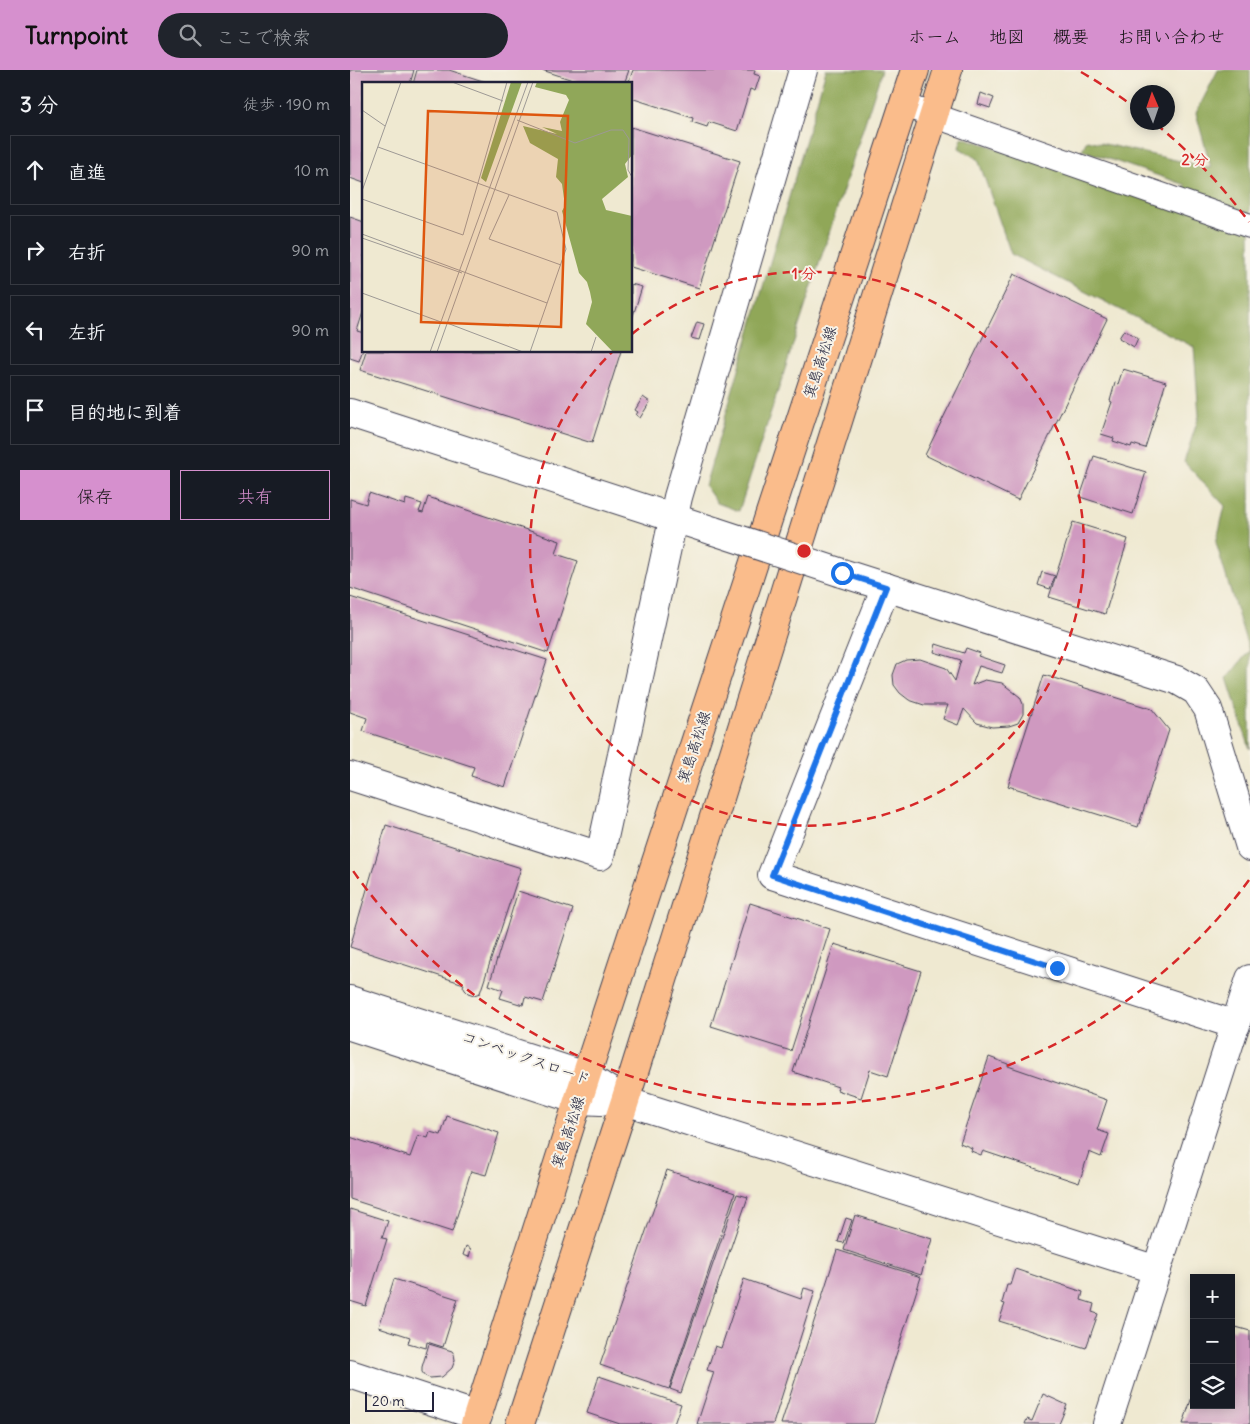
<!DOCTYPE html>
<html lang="ja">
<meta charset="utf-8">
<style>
body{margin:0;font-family:Delius,"Klee One",sans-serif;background:#20242c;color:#f1f3f6}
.controls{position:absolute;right:15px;bottom:15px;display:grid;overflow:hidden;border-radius:0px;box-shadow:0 2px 12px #0003}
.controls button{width:45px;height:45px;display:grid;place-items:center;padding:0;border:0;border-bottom:1px solid #363941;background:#171b24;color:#f1f3f6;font:25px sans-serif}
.compass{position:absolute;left:780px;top:15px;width:45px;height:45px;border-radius:50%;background:#171b24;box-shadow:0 2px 12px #0003;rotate:358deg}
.scale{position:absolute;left:15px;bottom:12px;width:69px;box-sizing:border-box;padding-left:5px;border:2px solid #22223b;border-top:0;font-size:14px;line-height:18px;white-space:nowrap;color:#22223b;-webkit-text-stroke:4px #f7f3e8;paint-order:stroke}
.stop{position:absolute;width:15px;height:15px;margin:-11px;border:4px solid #1a73e8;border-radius:50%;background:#fff}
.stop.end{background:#1a73e8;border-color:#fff;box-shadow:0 1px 5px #0008}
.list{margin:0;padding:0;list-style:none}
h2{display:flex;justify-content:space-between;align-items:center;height:65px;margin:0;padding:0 20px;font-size:21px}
h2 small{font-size:16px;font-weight:400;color:#9ea1a6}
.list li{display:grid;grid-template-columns:32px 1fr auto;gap:15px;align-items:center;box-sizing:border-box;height:70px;margin:0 10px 10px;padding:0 10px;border:1px solid #363941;border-radius:0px}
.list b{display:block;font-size:19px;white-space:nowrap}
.list em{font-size:16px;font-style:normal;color:#9ea1a6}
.actions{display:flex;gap:10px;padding:15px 20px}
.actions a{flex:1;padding:11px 0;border:1px solid #d690ce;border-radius:0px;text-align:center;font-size:18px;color:#d690ce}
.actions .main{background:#d690ce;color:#111}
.icon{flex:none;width:28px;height:28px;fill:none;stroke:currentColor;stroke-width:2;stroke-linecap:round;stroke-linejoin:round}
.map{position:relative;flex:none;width:900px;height:1354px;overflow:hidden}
header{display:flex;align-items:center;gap:30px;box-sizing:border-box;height:70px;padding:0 25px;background:#d690ce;color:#111}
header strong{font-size:24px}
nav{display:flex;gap:28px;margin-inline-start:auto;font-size:18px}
.search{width:350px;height:45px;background:#20242c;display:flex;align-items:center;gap:12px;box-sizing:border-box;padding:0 18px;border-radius:28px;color:#9ea1a6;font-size:19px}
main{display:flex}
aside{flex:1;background:#171b24}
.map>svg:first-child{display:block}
.forest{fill:#90a759;stroke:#59644a}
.building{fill:#cf99c0}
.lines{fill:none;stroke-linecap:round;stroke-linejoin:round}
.minor-casing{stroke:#414052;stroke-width:26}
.tertiary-casing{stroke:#414052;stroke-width:30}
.primary-casing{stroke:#414052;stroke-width:30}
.minor{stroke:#fff;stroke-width:24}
.tertiary{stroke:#fff;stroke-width:28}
.primary{stroke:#fabc8b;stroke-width:28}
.tertiary-bridge-casing{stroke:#414052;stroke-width:30;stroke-linecap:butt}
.tertiary-bridge{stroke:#fff;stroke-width:28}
.route{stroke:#1a73e8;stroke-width:6}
.ring{fill:none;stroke:#d62828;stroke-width:2.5;stroke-dasharray:9 6}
.labels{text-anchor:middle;stroke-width:4;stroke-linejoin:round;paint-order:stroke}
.street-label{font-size:15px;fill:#22223b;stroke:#f7f3e8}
.inset-road{fill:none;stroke:#9d9995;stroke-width:1}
.view{fill:#de560e;fill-opacity:0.15;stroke:#de560e;stroke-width:2.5}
.inset-edge{fill:none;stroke:#22223b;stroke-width:2.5}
.centre{fill:#d62828;stroke:#f7f3e8;stroke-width:2.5}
.ring-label{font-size:15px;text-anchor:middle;font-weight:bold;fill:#d62828;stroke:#f7f3e8;stroke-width:4;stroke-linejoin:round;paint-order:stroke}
</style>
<header>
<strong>Turnpoint</strong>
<div class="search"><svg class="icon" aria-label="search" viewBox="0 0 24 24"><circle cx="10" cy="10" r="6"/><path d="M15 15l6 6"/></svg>ここで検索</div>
<nav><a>ホーム</a><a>地図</a><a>概要</a><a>お問い合わせ</a></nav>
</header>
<main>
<aside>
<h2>3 分<small>徒歩 · 190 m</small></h2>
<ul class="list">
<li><svg class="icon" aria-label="ahead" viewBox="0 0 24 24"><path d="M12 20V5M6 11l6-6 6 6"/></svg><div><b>直進</b></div><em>10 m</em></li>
<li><svg class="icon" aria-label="right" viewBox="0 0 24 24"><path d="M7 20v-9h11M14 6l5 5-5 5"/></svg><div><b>右折</b></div><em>90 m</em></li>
<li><svg class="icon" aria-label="left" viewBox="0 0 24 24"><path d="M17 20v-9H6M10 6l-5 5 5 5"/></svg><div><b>左折</b></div><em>90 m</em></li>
<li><svg class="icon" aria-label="arrive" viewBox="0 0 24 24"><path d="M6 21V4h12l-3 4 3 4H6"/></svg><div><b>目的地に到着</b></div></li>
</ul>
<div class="actions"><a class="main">保存</a><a>共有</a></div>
</aside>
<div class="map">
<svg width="900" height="1354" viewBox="0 0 900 1354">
<rect width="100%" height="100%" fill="#f7f3e8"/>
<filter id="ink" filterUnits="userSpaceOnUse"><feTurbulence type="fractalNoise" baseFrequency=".02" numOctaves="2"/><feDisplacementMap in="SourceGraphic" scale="10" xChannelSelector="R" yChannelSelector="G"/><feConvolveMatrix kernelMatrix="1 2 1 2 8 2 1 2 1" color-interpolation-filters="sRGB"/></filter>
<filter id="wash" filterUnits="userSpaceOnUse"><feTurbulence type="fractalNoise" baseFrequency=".0096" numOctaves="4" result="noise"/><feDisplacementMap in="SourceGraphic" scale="20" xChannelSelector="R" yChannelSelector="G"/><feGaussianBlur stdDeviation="1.12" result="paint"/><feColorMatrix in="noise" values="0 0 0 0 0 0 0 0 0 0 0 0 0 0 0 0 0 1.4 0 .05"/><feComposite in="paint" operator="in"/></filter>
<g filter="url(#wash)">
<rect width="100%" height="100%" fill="#efe9d1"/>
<g class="forest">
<polygon points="476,0 532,0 389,441 367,433 355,416"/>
<polygon points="868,0 900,0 900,679 877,608 899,581 866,473 875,436 834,392 849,346 844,277 661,184 628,89 609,78 612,67 818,133 836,115 732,80 737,70 861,98 846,43"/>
</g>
<g id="blocks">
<g class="building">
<polygon points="0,0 64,0 60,14 14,14 14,113 0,108"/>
<polygon points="67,0 99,0 142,14 63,14"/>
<polygon points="192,0 279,0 274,14 235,14"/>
<polygon points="283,0 405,0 404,4 410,6 405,21 400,19 387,61 359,52 357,57 342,52 343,48 281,28 281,14 278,14"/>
<polygon points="631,23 644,28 640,38 628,34"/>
<polygon points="281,57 390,91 349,218 281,197"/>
<polygon points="0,147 14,152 14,239 7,261 14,263 14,276 9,291 0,288"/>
<polygon points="664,204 757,249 668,430 575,385"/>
<polygon points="281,214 292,217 282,249 281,249"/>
<polygon points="347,252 354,254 349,270 341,268"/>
<polygon points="774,260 788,268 784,277 769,268"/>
<polygon points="16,281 271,281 242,373 10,300"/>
<polygon points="773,299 816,312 795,378 782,374 781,377 763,371 764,368 751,364 762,332 760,331 765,313 768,314"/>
<polygon points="293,327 300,332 290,348 286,345 288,342 285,340"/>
<polygon points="744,386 796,402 783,444 730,427"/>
<polygon points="19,423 55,435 56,429 72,434 69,442 73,443 78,427 210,471 206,484 228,491 198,583 0,518 0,429 16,434"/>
<polygon points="723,452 778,469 755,544 699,527"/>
<polygon points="692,502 705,506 700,519 688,515"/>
<polygon points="0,527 197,590 155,717 121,706 124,697 13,661 17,648 0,642"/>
<polygon points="586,574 614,583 616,578 630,583 628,586 655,595 652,603 629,596 622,615 635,610 652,613 670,627 673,634 673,644 668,653 659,656 642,657 627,653 614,639 608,655 593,649 598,635 574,635 559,630 550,623 544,615 543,605 547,594 556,590 570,589 596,598 605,611 611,590 584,582"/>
<polygon points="694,605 802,639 819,660 788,757 658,716"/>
<polygon points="36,755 171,798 130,923 124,925 118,923 115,920 113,916 114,914 0,877"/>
<polygon points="168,821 223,839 193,932 175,927 173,935 150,928 153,920 139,915"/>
<polygon points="400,833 480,859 441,981 361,956"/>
<polygon points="484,874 571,901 538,1006 520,1000 511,1028 487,1020 488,1017 443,1002"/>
<polygon points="639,987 658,994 658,996 757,1030 747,1060 759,1064 751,1087 739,1082 729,1113 633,1081 631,1085 621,1081 622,1078 610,1073"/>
<polygon points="97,1046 149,1063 136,1105 121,1101 102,1162 0,1129 0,1067 60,1087 68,1065 78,1068 80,1062 91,1065"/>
<polygon points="317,1100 385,1123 319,1319 250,1295"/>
<polygon points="387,1124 398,1127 331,1323 320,1319"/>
<polygon points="0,1139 38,1151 32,1168 37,1169 16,1236 0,1231"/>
<polygon points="505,1145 582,1169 571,1205 494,1180"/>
<polygon points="496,1148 502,1150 494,1173 488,1172"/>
<polygon points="116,1176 121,1179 119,1187 113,1185"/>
<polygon points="487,1180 571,1207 524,1354 431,1354"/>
<polygon points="665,1199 733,1222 731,1230 744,1234 742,1242 748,1244 736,1278 649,1251 655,1234 652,1233 657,1215 660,1215"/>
<polygon points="44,1209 108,1229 93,1277 77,1272 76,1278 58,1273 60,1267 29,1257"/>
<polygon points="394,1209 451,1229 454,1218 465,1221 423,1354 347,1354 364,1302 357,1300 365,1276 371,1278"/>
<polygon points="886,1257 900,1261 900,1354 833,1354 843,1324 844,1335 881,1335 881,1258 885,1260"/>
<polygon points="79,1274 102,1281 104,1284 105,1290 102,1298 92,1307 80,1308 75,1306 72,1302 72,1297"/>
<polygon points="249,1306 331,1334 324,1354 270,1354 237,1343"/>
<polygon points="693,1324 717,1335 709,1354 675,1354 677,1349 682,1351"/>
</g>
</g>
</g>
<g filter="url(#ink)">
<use href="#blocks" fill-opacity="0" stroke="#414052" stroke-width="1"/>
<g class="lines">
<g class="minor-casing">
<polyline id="minor" points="554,35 900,156"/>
</g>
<g class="tertiary-casing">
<g id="tertiary">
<polyline points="0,343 364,461"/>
<polyline points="492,503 827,610 846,621 858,639 900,777"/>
<polyline points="536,517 422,805 886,955"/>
<polyline points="0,706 250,786 328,427 453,0"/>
<polyline points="0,930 236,1006 275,1031 807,1200"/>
<polyline points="0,956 228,1030 251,1031"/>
<polyline points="0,1304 128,1346"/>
<polyline points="757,1354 900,909"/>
</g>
</g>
<g class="primary-casing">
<g id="primary">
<polyline points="125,1354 236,1006 565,0"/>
<polyline points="170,1354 275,1031 598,0"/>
</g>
</g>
<use href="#minor" class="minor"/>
<use href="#tertiary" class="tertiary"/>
<use href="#primary" class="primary"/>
<g class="tertiary-bridge-casing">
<polyline id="tertiary-bridge" points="364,461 492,503"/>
</g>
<use href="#tertiary-bridge" class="tertiary-bridge"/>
</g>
</g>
<g class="lines" filter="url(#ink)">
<polyline class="route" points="492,503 536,517 422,805 707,898"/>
</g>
<g class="ring">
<path d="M282 264A277 277 0 1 1 262 282"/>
<path d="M899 810A553 553 0 0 1 1 798M731 2A553 553 0 0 1 787 39M806 54A553 553 0 0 1 899 152"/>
</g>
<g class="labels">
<g class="street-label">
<text transform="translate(470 292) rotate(-72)" y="5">箕島高松線</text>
<text transform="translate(344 677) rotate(-72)" y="5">箕島高松線</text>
<text transform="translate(176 988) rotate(19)" y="5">コンベックスロード</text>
<text transform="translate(218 1062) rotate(-72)" y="5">箕島高松線</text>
</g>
</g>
<g transform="translate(12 12)">
<rect width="270" height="270" fill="#efe9d1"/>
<path d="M149,0H160L124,100L119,96ZM175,0H270V73L263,82L266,95L240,117L244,128L270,134V270H251L224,242L230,220L228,210L225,200L217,191L200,129L203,124L200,102L194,95L196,77L168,61L161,44L195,52L180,45L200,49L198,40L207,18L204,13L173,5Z" fill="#90a759"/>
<path class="inset-road" d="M90,0L141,19M0,28L23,44M155,38L213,61L249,48H261L267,57L266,88L270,95M16,65L195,130L204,167L168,270M0,109L39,0M147,113L127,157L199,183M0,117L101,153L145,0M0,152L185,221M0,156L100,191M0,211L79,240M85,241L161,270M68,270L166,0M75,270L171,0M229,270L234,255"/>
<path class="view" d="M66,29L206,34L199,245L59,240Z"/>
<rect width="270" height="270" class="inset-edge"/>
</g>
<circle cx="454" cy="481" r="8" class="centre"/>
<g class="ring-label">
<text x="845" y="95">2 分</text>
<text x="454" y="209">1 分</text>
</g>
</svg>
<div class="controls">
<button>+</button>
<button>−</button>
<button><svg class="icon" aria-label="layers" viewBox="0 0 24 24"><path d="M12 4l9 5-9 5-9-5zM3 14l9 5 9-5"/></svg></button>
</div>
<svg class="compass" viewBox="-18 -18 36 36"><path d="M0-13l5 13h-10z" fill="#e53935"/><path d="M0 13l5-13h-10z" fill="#9ea1a6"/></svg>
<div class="scale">20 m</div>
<div class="stop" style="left:492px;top:503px"></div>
<div class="stop end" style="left:707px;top:898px"></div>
</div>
</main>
